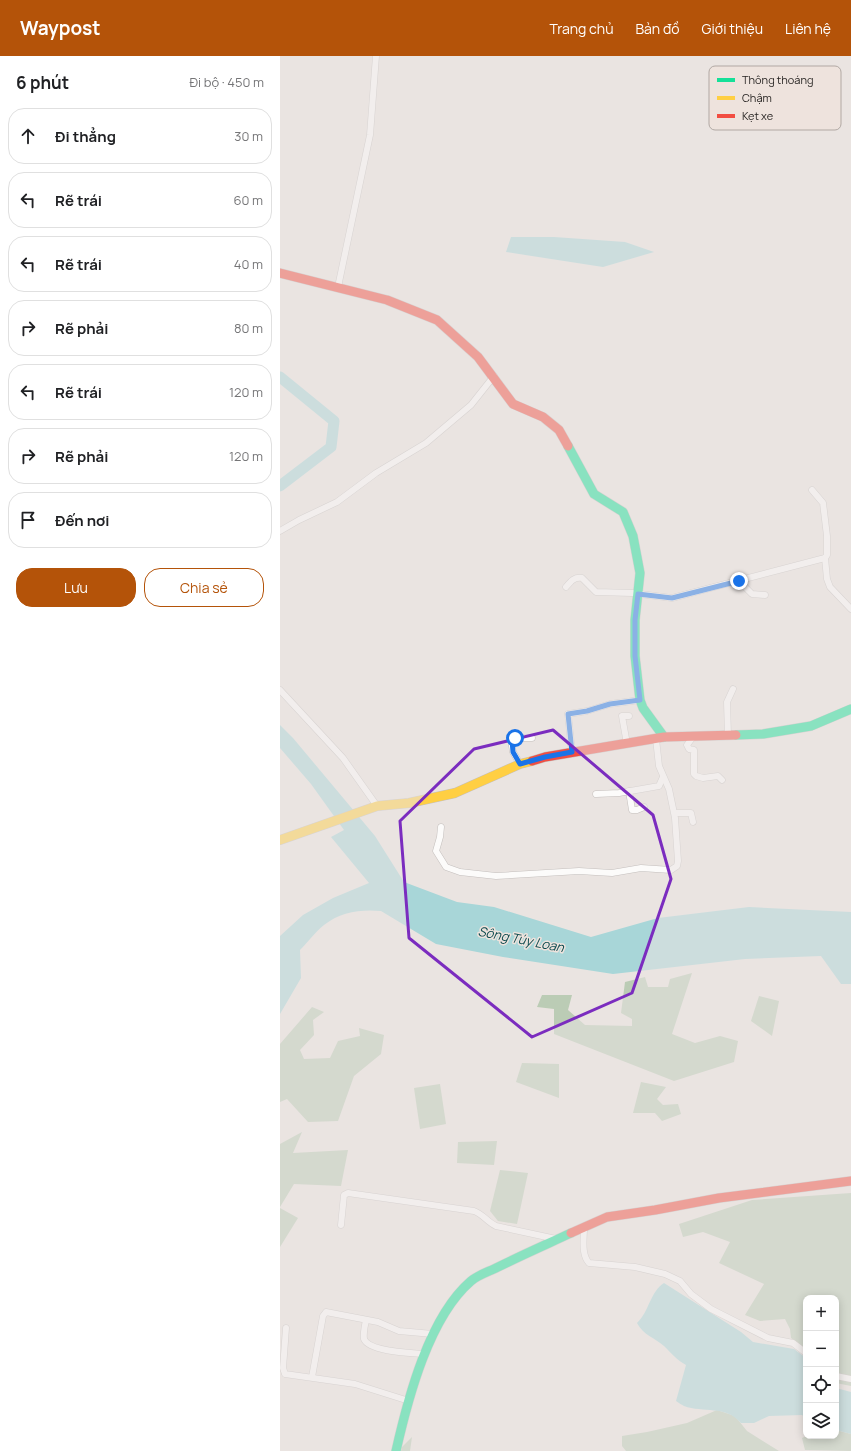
<!DOCTYPE html>
<html lang="vi">
<meta charset="utf-8">
<style>
body{margin:0;font-family:Manrope,sans-serif;background:#f2f2f2;color:#202124}
.controls{position:absolute;right:12px;bottom:12px;display:grid;overflow:hidden;border-radius:8px;box-shadow:0 2px 10px #0003}
.controls button{width:36px;height:36px;display:grid;place-items:center;padding:0;border:0;border-bottom:1px solid #e0e0e0;background:#fff;color:#202124;font:20px sans-serif}
.stop{position:absolute;width:12px;height:12px;margin:-9px;border:3px solid #1a73e8;border-radius:50%;background:#fff}
.stop.end{background:#1a73e8;border-color:#fff;box-shadow:0 1px 4px #0008}
.list{margin:0;padding:0;list-style:none}
h2{display:flex;justify-content:space-between;align-items:center;height:52px;margin:0;padding:0 16px;font-size:17px}
h2 small{font-size:13px;font-weight:400;color:#757577}
.list li{display:grid;grid-template-columns:26px 1fr auto;gap:12px;align-items:center;box-sizing:border-box;height:56px;margin:0 8px 8px;padding:0 8px;border:1px solid #e0e0e0;border-radius:16px}
.list b{display:block;font-size:15px;white-space:nowrap}
.list em{font-size:13px;font-style:normal;color:#757577}
.actions{display:flex;gap:8px;padding:12px 16px}
.actions a{flex:1;padding:9px 0;border:1px solid #b45309;border-radius:16px;text-align:center;font-size:14px;color:#b45309}
.actions .main{background:#b45309;color:#fff}
.icon{flex:none;width:22px;height:22px;fill:none;stroke:currentColor;stroke-width:2;stroke-linecap:round;stroke-linejoin:round}
.map{position:relative;flex:none;width:571px;height:1395px;overflow:hidden}
header{display:flex;align-items:center;gap:24px;box-sizing:border-box;height:56px;padding:0 20px;background:#b45309;color:#fff}
header strong{font-size:19px}
nav{display:flex;gap:22px;margin-inline-start:auto;font-size:14px}
main{display:flex}
aside{flex:1;background:#fff}
.map>svg:first-child{display:block}
.forest{fill:#bbccb5}
.water{fill:#a8d6d8}
.lines{fill:none;stroke-linecap:round;stroke-linejoin:round}
.river{stroke:#a8d6d8;stroke-width:11}
.street-casing{stroke:#c4bfbd;stroke-width:7}
.fast-casing{stroke:#c4bfbd;stroke-width:10}
.slow-casing{stroke:#c4bfbd;stroke-width:10}
.jam-casing{stroke:#c4bfbd;stroke-width:10}
.street{stroke:#fcfbfa;stroke-width:6}
.fast{stroke:#16e098;stroke-width:9}
.slow{stroke:#ffcf43;stroke-width:9}
.jam{stroke:#f24e42;stroke-width:9}
.route{stroke:#1a73e8;stroke-width:5}
.marked{fill:none;stroke:#7b2cbf;stroke-width:3;stroke-linejoin:round}
.labels{text-anchor:middle;stroke-width:3;stroke-linejoin:round;paint-order:stroke}
.water-label{font-size:13px;font-style:italic;fill:#0e4c50;stroke:#eee3dd}
.key{fill:#eee3dd;stroke:#b1a8a3;stroke-width:1}
.key-label{font-size:11px;fill:#221f1d}
</style>
<header>
<strong>Waypost</strong>
<nav><a>Trang chủ</a><a>Bản đồ</a><a>Giới thiệu</a><a>Liên hệ</a></nav>
</header>
<main>
<aside>
<h2>6 phút<small>Đi bộ · 450 m</small></h2>
<ul class="list">
<li><svg class="icon" aria-label="ahead" viewBox="0 0 24 24"><path d="M12 20V5M6 11l6-6 6 6"/></svg><div><b>Đi thẳng</b></div><em>30 m</em></li>
<li><svg class="icon" aria-label="left" viewBox="0 0 24 24"><path d="M17 20v-9H6M10 6l-5 5 5 5"/></svg><div><b>Rẽ trái</b></div><em>60 m</em></li>
<li><svg class="icon" aria-label="left" viewBox="0 0 24 24"><path d="M17 20v-9H6M10 6l-5 5 5 5"/></svg><div><b>Rẽ trái</b></div><em>40 m</em></li>
<li><svg class="icon" aria-label="right" viewBox="0 0 24 24"><path d="M7 20v-9h11M14 6l5 5-5 5"/></svg><div><b>Rẽ phải</b></div><em>80 m</em></li>
<li><svg class="icon" aria-label="left" viewBox="0 0 24 24"><path d="M17 20v-9H6M10 6l-5 5 5 5"/></svg><div><b>Rẽ trái</b></div><em>120 m</em></li>
<li><svg class="icon" aria-label="right" viewBox="0 0 24 24"><path d="M7 20v-9h11M14 6l5 5-5 5"/></svg><div><b>Rẽ phải</b></div><em>120 m</em></li>
<li><svg class="icon" aria-label="arrive" viewBox="0 0 24 24"><path d="M6 21V4h12l-3 4 3 4H6"/></svg><div><b>Đến nơi</b></div></li>
</ul>
<div class="actions"><a class="main">Lưu</a><a>Chia sẻ</a></div>
</aside>
<div class="map">
<svg width="571" height="1395" viewBox="0 0 571 1395">
<rect width="100%" height="100%" fill="#eae4e1"/>
<g class="forest">
<polygon points="412,917 392,978 415,987 440,980 458,985 454,1006 394,1025 274,978 274,953 257,951 262,939 292,939 288,954 305,969 352,970 352,963 341,957 345,926 365,921 368,931 388,931 390,923"/>
<polygon points="479,940 499,945 492,980 471,965"/>
<polygon points="32,951 44,956 33,964 34,979 20,994 24,1003 50,1002 58,985 80,980 79,972 104,979 101,998 74,1020 58,1065 28,1066 7,1043 0,1046 0,988"/>
<polygon points="242,1007 279,1008 279,1042 236,1026"/>
<polygon points="361,1026 386,1031 377,1043 383,1049 398,1048 401,1058 382,1065 375,1057 353,1057"/>
<polygon points="160,1028 166,1068 140,1073 134,1032"/>
<polygon points="22,1076 13,1097 68,1094 61,1130 14,1128 0,1151 0,1088"/>
<polygon points="217,1085 214,1109 177,1107 178,1086"/>
<polygon points="220,1114 248,1117 237,1168 218,1165 210,1155"/>
<polygon points="571,1137 571,1330 556,1327 556,1242 526,1242 526,1293 511,1282 510,1273 505,1263 480,1265 465,1259 484,1228 439,1207 450,1186 423,1176 403,1181 399,1168 472,1144"/>
<polygon points="0,1152 18,1162 0,1191"/>
<polygon points="437,1354 455,1360 467,1375 499,1395 346,1395 342,1390 342,1380 367,1376 407,1367"/>
<polygon points="556,1374 571,1378 571,1395 525,1394 522,1382 527,1380 556,1380"/>
<polygon points="132,1381 130,1395 121,1395 122,1391"/>
</g>
<g class="water">
<polygon points="231,181 274,181 345,186 374,196 323,211 226,196"/>
<path d="M0,669L13,682L95,780L124,826L177,846L214,851L311,881L378,862L469,851L571,856V928H561L541,900L465,903L333,918L223,901L156,888L101,855C81,853 60,856 44,869C35,876 28,886 20,894L21,922L0,958V880L23,859L53,842L89,827L51,781L64,774L31,728L0,692Z"/>
<path d="M384,1227L461,1276L473,1286L514,1293L526,1302V1362L522,1359L489,1360L474,1367H461C446,1349 423,1357 404,1350C402,1349 399,1347 396,1345L406,1309C397,1304 391,1297 384,1290C375,1282 363,1279 357,1267C369,1256 370,1236 384,1227Z"/>
<polygon points="556,1332 571,1336 571,1378 556,1374"/>
</g>
<g class="lines">
<polyline class="river" points="0,321 54,365 51,391 0,430"/>
<g class="street-casing">
<g id="street">
<polyline points="58,231 90,79 96,0"/>
<polyline points="0,475 19,464 57,446 96,417 146,387 191,349 214,320"/>
<polyline points="545,502 547,523 550,531 571,553"/>
<polyline points="459,525 472,538 485,539"/>
<path d="M286,531C291,525 294,521 302,522L316,536L352,537L392,542L541,503L545,502L547,499V480L543,447L532,434"/>
<polyline points="0,634 63,702 97,750"/>
<polyline points="448,680 447,646 453,633"/>
<polyline points="413,681 407,689 409,693 414,694 414,718 416,720 423,722 438,720 442,724"/>
<polyline points="347,688 342,660 349,660"/>
<polyline points="292,696 288,658 307,655 330,648 360,644"/>
<polyline points="240,708 233,696 231,684 235,682 252,682"/>
<polyline points="349,735 352,754 357,754 364,751"/>
<polyline points="316,738 339,737 379,730 383,721"/>
<polyline points="395,757 411,757 413,766"/>
<polyline points="161,771 160,781 156,795 166,811 180,816 216,820 299,815 332,817 361,812 391,814 397,810 398,805 395,762 389,733 379,710 376,683"/>
<path d="M61,1169L64,1139L68,1137L194,1155C203,1158 207,1166 216,1170L276,1183"/>
<path d="M304,1171C304,1183 301,1198 309,1207L355,1211L385,1218L400,1225L411,1238L431,1253L488,1282L513,1287L526,1297"/>
<path d="M86,1264C85,1269 83,1277 84,1283C89,1296 132,1297 145,1298"/>
<polyline points="6,1272 3,1312 5,1318 75,1328 129,1345"/>
<polyline points="556,1320 571,1323"/>
<polyline points="32,1321 43,1260 46,1256 98,1266 119,1275 153,1278"/>
</g>
</g>
<g class="fast-casing">
<g id="fast">
<polyline points="288,390 314,438 343,456 353,480 360,517 355,564 355,600 360,644 363,652 384,681"/>
<polyline points="456,679 483,678 531,670 571,653"/>
<path d="M116,1395C128,1342 149,1261 191,1225C198,1219 208,1216 216,1212C240,1200 265,1189 291,1177"/>
</g>
</g>
<g class="slow-casing">
<polyline id="slow" points="0,784 97,750 129,747 175,737 240,708 252,705"/>
</g>
<g class="jam-casing">
<g id="jam">
<polyline points="0,217 107,244 157,264 198,301 233,348 263,361 279,374 288,390"/>
<polyline points="252,705 265,701 384,681 456,679"/>
<polyline points="291,1177 327,1161 375,1154 439,1142 571,1125"/>
</g>
</g>
<use href="#street" class="street"/>
<use href="#fast" class="fast"/>
<use href="#slow" class="slow"/>
<use href="#jam" class="jam"/>
</g>
<g class="lines">
<polyline class="route" points="235,682 232,684 233,696 240,708 265,701 292,696 288,658 307,655 330,648 360,644 355,600 355,564 358,538 392,542 459,525"/>
</g>
<path d="M0 0H571V1395H0ZM273,674L373,759L391,823L352,937L252,981L129,882L120,765L194,693Z" fill="#eae4e1" fill-opacity=".55" fill-rule="evenodd"/>
<path class="marked" d="M273,674L373,759L391,823L352,937L252,981L129,882L120,765L194,693Z"/>
<g class="labels">
<g class="water-label">
<text transform="translate(241 883) rotate(11)" y="5">Sông Túy Loan</text>
</g>
</g>
<rect x="429" y="10" width="132" height="64" rx="6" class="key"/>
<rect x="437" y="22" width="18" height="4" fill="#16e098"/>
<rect x="437" y="40" width="18" height="4" fill="#ffcf43"/>
<rect x="437" y="58" width="18" height="4" fill="#f24e42"/>
<g class="key-label">
<text x="462" y="28">Thông thoáng</text>
<text x="462" y="46">Chậm</text>
<text x="462" y="64">Kẹt xe</text>
</g>
</svg>
<div class="controls">
<button>+</button>
<button>−</button>
<button><svg class="icon" aria-label="locate" viewBox="0 0 24 24"><circle cx="12" cy="12" r="6"/><path d="M12 2v4M12 18v4M2 12h4M18 12h4"/></svg></button>
<button><svg class="icon" aria-label="layers" viewBox="0 0 24 24"><path d="M12 4l9 5-9 5-9-5zM3 14l9 5 9-5"/></svg></button>
</div>
<div class="stop" style="left:235px;top:682px"></div>
<div class="stop end" style="left:459px;top:525px"></div>
</div>
</main>
